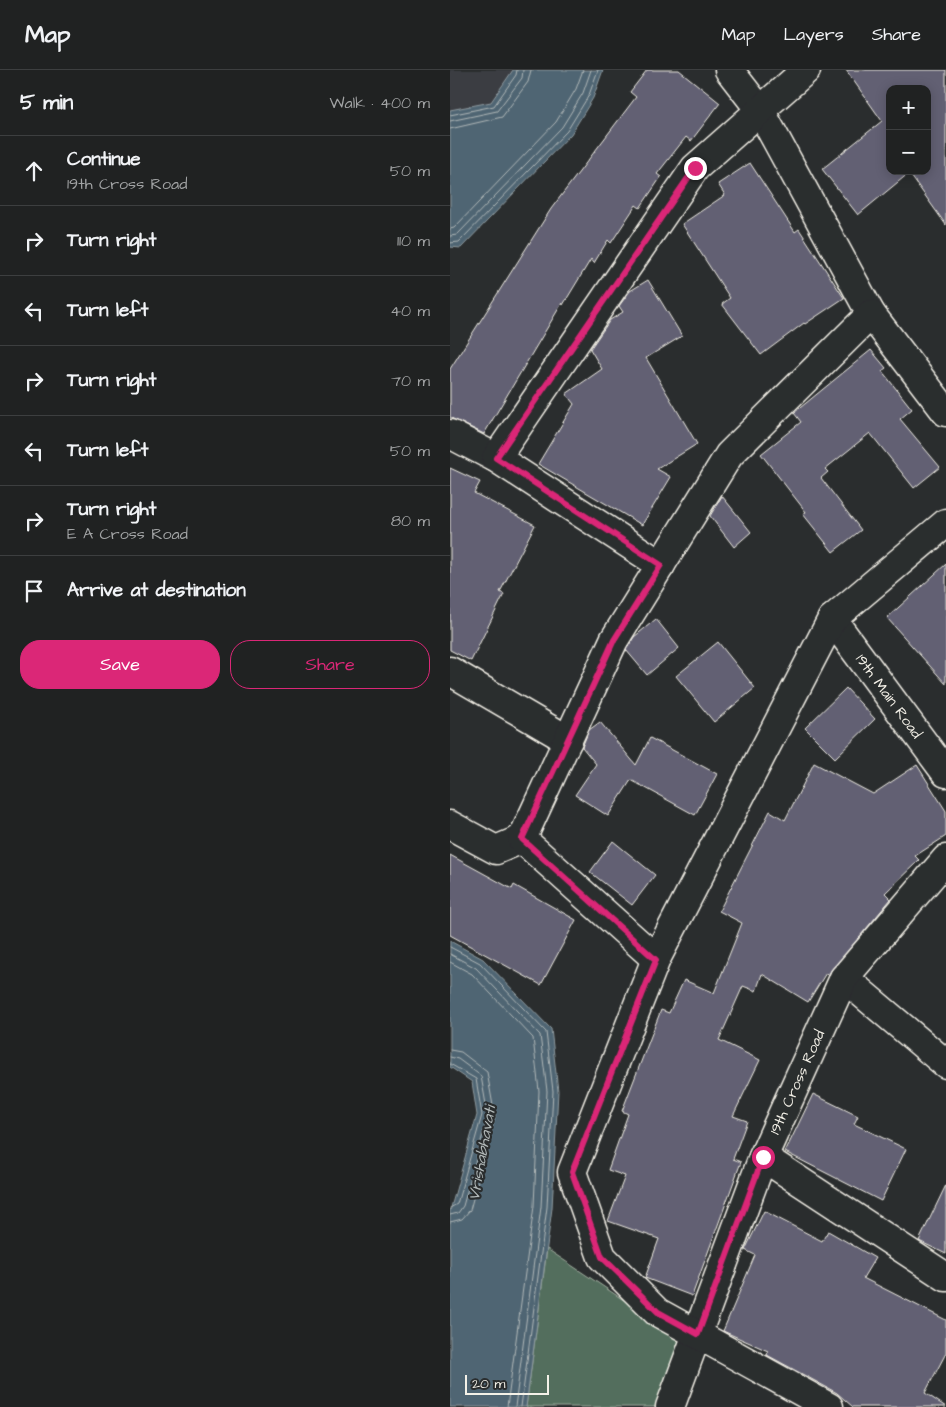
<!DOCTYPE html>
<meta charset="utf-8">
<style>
body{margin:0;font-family:"Architects Daughter",sans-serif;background:#2d2f2f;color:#f1f3f6}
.controls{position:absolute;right:15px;top:15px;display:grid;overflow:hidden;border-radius:10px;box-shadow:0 2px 12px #0003}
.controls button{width:45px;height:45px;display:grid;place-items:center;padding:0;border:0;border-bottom:1px solid #3d3f40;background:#202222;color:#f1f3f6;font:25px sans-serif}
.scale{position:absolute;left:15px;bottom:12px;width:84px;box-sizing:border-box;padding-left:5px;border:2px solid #f4f1e8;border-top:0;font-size:14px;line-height:18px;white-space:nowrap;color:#f4f1e8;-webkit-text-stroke:4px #2a2d2e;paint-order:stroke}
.stop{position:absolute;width:15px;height:15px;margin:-11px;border:4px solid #db2777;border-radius:50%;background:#fff}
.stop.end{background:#db2777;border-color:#fff;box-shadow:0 1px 5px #0008}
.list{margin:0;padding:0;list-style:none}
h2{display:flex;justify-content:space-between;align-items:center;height:65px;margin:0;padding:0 20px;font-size:21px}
h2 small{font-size:16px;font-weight:400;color:#a2a4a5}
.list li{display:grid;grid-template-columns:32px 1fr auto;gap:15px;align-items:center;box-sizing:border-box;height:70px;padding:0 20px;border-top:1px solid #3d3f40}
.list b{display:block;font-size:19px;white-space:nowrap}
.list p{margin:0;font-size:16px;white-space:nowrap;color:#a2a4a5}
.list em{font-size:16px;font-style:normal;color:#a2a4a5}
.actions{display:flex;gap:10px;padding:15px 20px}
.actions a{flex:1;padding:11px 0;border:1px solid #db2777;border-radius:20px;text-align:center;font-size:18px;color:#db2777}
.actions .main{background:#db2777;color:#fff}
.icon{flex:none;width:28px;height:28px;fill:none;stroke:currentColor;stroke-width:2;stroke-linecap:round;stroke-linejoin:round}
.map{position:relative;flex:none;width:496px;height:1337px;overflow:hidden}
header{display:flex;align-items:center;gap:30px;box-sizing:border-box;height:70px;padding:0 25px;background:#202222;border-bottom:1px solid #3d3f40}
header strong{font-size:24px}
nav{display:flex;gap:28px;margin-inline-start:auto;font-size:18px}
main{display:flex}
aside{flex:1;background:#202222}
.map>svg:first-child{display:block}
.built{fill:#3b3d43}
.green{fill:#526e5d;stroke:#a3b0a2}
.water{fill:#4f6573;stroke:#919da2}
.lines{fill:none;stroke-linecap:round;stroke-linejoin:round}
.shore{stroke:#b2b9b9;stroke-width:1}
.building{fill:#626173;stroke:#f4f1e8;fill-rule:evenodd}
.minor-casing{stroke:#f4f1e8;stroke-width:31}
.minor{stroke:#2a2d2e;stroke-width:28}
.route{stroke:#db2777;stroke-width:6}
.labels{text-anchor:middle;stroke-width:4.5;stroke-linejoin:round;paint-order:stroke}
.street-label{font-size:15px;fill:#f4f1e8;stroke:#2a2d2e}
.water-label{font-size:16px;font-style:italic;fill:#b2b9b9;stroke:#2a2d2e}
</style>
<header>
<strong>Map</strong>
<nav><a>Map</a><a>Layers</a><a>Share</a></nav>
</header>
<main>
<aside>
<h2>5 min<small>Walk · 400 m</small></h2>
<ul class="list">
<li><svg class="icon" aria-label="ahead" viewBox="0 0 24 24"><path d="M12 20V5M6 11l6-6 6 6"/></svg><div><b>Continue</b><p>19th Cross Road</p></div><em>50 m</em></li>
<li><svg class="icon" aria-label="right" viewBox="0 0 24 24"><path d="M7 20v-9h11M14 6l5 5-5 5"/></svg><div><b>Turn right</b></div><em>110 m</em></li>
<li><svg class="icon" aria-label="left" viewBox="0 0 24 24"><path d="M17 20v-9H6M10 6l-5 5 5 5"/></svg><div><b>Turn left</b></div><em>40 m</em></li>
<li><svg class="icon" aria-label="right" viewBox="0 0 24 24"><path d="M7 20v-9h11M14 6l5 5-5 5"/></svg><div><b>Turn right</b></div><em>70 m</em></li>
<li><svg class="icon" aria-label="left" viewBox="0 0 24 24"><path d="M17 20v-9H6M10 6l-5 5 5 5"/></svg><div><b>Turn left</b></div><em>50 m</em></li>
<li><svg class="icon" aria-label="right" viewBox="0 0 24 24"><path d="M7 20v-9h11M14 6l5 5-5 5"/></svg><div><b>Turn right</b><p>E A Cross Road</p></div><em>80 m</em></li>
<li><svg class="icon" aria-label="arrive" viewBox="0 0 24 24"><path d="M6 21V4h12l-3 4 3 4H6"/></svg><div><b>Arrive at destination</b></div></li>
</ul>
<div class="actions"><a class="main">Save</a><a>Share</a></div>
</aside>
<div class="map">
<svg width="496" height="1337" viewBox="0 0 496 1337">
<rect width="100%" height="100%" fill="#2a2d2e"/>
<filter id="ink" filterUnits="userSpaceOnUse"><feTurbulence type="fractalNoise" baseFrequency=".02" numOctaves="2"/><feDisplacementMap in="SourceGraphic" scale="10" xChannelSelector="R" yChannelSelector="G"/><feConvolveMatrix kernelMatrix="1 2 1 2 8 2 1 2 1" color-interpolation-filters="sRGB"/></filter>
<g filter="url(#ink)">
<polygon class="built" points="0,0 63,0 41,32 0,40"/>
<polygon class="green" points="97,1179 232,1269 205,1337 76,1337"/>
<g class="water">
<polygon points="63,0 153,0 143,28 121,64 11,178 0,177 0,40 41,32"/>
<polygon points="0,871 33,889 101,959 108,1021 102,1138 76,1337 0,1337 0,1141 27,1045 22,1012 0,997"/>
</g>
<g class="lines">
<g class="shore">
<polyline points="0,45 44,36 66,5 67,0"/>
<polyline points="0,51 47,41 72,8 73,0"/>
<polyline points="0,59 52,47 78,12 81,0"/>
<polyline points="0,159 4,158 106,52 126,19 133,0"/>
<polyline points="0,166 7,165 112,57 133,23 141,0"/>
<polyline points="0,173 9,172 117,61 139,25 148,0"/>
<polyline points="0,877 30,893 96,962 103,1021 97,1137 71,1337"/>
<polyline points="0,884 26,898 90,965 97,1021 91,1137 65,1337"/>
<polyline points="0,892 22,904 83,968 89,1021 84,1136 57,1337"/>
<polyline points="0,980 11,982 37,1002 45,1047 20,1140 12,1149 0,1152"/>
<polyline points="0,987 8,989 31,1006 38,1046 13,1136 8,1143 0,1145"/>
<polyline points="0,994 26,1009 32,1045 7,1134 0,1138"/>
</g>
</g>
<g class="building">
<polygon points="197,0 229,0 270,33 241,71 236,67 207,104 211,107 190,138 186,135 161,173 158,170 144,193 141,189 113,235 112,233 34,364 3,349 0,347 0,299 101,139 186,27 180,22"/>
<path d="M396,0H496V155L459,103L408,145L372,99L432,51ZM440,19H477V101H440Z"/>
<polygon points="300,93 345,162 349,159 394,228 355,254 354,253 311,285 272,234 280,228 232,154 275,125 268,114"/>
<polygon points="198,210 232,266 196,288 247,374 207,399 221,407 192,455 88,394 124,334 116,324 152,299 140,279 160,250 173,242 169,236 180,221"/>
<polygon points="421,280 436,298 432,301 462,339 450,349 490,397 464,418 420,363 375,399 378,402 371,408 411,460 383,482 353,444 356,442 311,384 351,352 344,343 345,342"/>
<polygon points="0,398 30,412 24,423 85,455 50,522 54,524 21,591 0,580"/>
<polygon points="272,426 301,462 284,477 260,446"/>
<polygon points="496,494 496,614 437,548"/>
<polygon points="206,549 229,578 197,605 176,580 184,567"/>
<polygon points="268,572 305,618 264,652 226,606"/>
<polygon points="396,618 425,649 385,688 355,658"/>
<polygon points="150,652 186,695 200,668 267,704 245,745 181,710 158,746 125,725 146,694 132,677 139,660"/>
<polygon points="364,693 423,724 467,695 496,741 496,766 465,786 469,790 435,823 441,829 378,905 376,903 358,932 312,904 306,921 293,916 269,970 310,990 283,1046 297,1051 283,1089 291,1092 242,1226 195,1208 209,1169 158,1151 175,1106 158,1100 178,1044 172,1041 211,940 219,943 234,910 264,923 292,853 269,841 320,741 335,750"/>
<polygon points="163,771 205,805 182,835 140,802"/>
<polygon points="0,785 62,819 64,815 126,850 91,915 0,865"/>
<polygon points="363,1024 408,1046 404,1054 456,1079 431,1131 335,1082"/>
<polygon points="496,1115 496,1184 469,1171"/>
<polygon points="314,1141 372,1171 378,1161 425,1188 413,1208 496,1250 496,1283 475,1323 496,1337 403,1337 387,1323 317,1285 318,1281 273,1261 305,1185 295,1180"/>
</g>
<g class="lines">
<g class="minor-casing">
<g id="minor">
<polyline points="279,0 310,40 421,244"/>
<polyline points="0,364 46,388 211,495"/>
<polyline points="46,388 245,98 356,0"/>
<path id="s1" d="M382,549L496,703"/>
<polyline points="0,601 118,670"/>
<polyline points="0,755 46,780 72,769"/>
<polyline points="206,889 72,769 164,570 279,385 421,244 496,342"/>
<polyline points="394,908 496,994"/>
<polyline points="313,1087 496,1207"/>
<path id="s2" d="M220,1337L313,1087L394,908L496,789"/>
<polyline points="379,1337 207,1242 152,1187 122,1102 206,889 382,549 496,453"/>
</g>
</g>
<use href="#minor" class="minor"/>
</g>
</g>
<g class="lines" filter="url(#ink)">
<polyline class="route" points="245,98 46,388 211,495 164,570 72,769 206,890 122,1102 152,1187 208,1242 248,1264 313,1087"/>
</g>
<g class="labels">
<g class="street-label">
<text dy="5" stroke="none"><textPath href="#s1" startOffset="96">19th Main Road</textPath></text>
<text dy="5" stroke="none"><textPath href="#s2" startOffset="349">19th Cross Road</textPath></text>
</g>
<g class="water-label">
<text transform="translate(31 1083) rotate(-80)" y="6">Vrishabhavati</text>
</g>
</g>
</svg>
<div class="controls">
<button>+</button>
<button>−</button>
</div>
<div class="scale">20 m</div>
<div class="stop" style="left:313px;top:1087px"></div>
<div class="stop end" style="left:245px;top:98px"></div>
</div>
</main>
